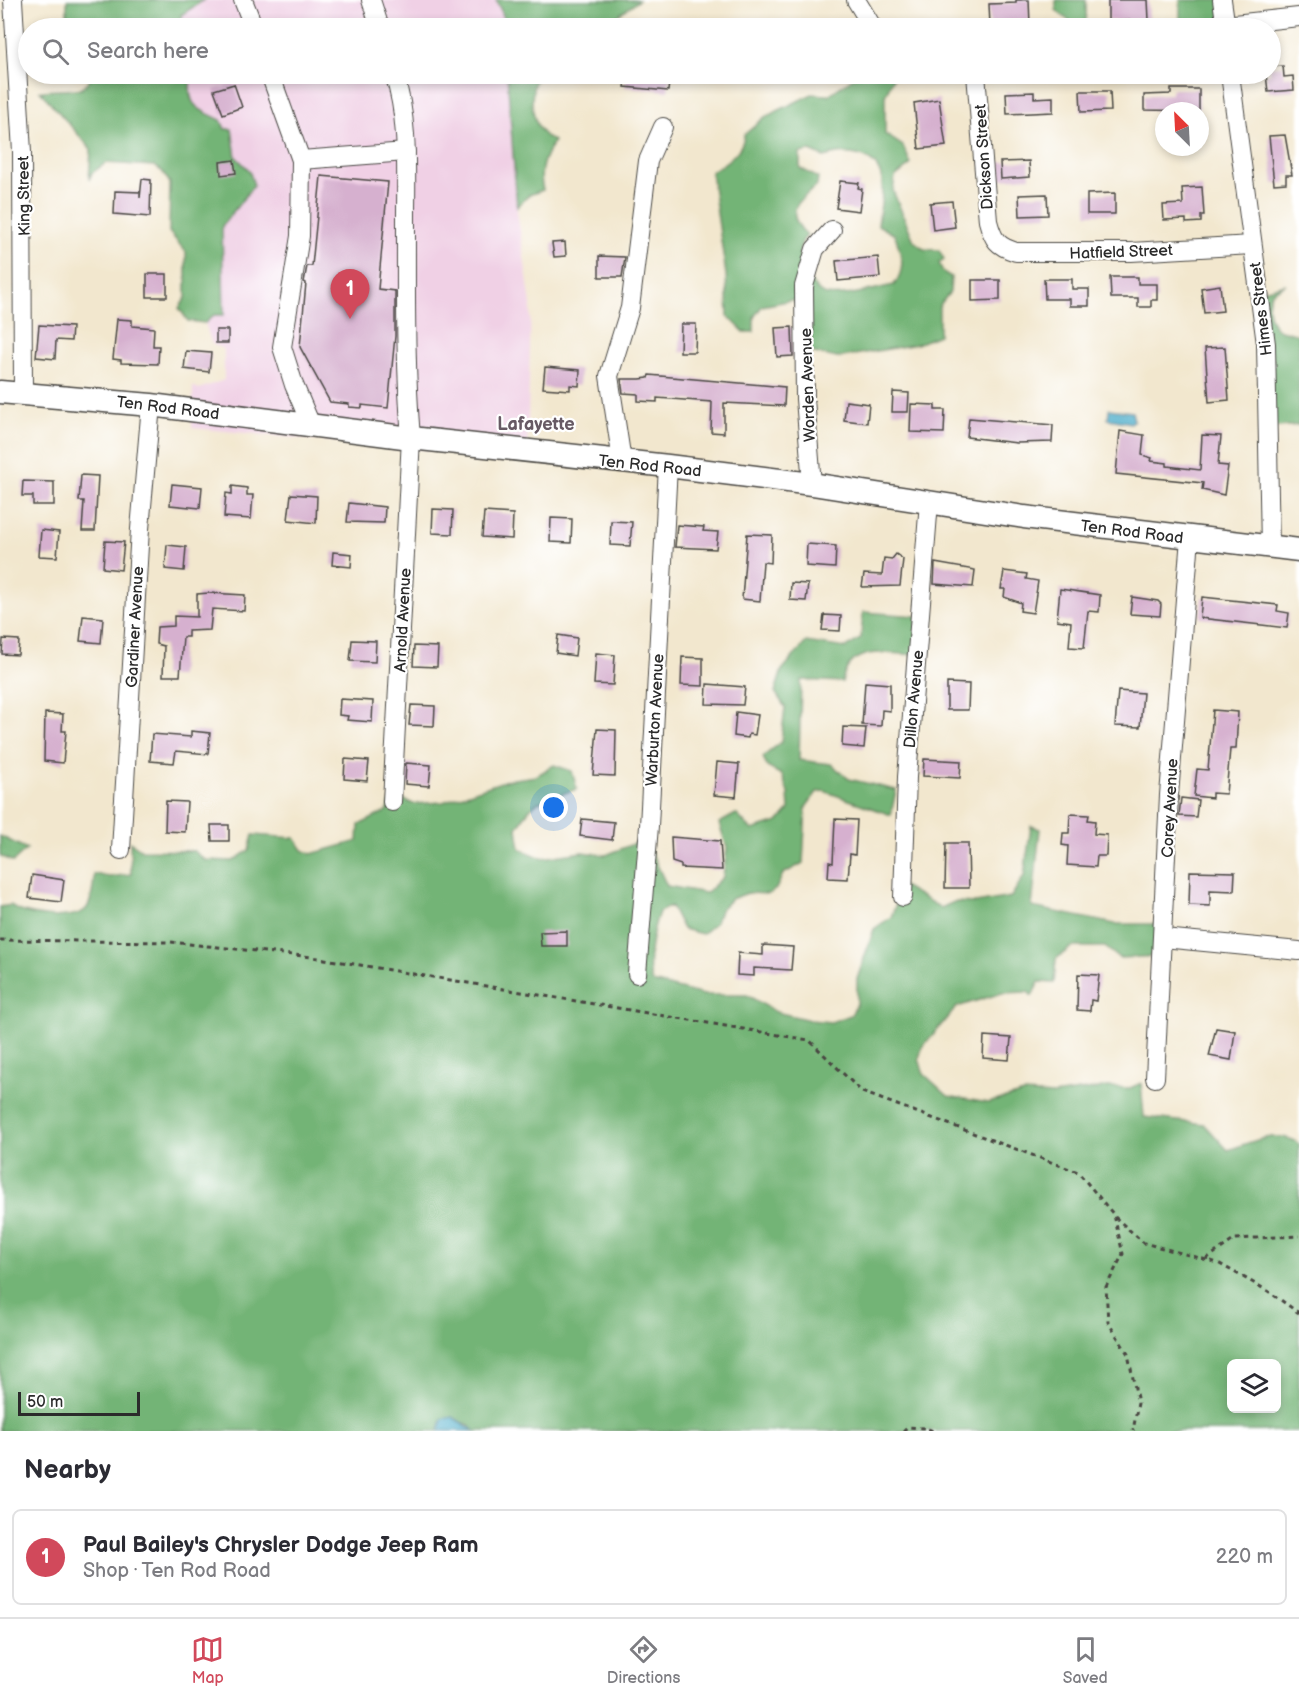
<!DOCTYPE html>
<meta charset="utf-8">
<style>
body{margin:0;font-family:"Balsamiq Sans",sans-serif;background:#f2f2f3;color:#2b2b33}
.controls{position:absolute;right:18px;bottom:18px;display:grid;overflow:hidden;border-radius:9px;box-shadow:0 3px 9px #0003}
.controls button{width:54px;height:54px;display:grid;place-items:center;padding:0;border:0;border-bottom:2px solid #e1e1e2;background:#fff;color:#2b2b33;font:30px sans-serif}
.compass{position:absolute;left:1155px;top:102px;width:54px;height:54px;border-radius:50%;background:#fff;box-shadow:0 3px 9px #0003;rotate:336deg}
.scale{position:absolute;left:18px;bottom:15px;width:122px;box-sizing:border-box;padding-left:6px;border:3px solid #2b2b2b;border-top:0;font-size:16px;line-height:21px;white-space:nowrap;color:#2b2b2b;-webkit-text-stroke:4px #fff;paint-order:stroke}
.you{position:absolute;left:554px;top:808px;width:21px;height:21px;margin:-15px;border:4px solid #fff;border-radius:50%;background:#1a73e8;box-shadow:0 0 0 9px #1a73e833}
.badge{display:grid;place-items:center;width:39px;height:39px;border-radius:50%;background:#d1495b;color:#fff;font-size:20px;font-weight:700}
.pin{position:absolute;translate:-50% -50px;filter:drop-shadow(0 2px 3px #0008)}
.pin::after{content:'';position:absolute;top:32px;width:21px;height:18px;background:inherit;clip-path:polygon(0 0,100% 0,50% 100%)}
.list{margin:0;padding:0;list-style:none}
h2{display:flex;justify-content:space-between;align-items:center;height:78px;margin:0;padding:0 24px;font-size:26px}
h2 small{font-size:20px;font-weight:400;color:#7c7c81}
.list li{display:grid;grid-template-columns:39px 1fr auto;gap:18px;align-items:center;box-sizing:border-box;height:96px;margin:0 12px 12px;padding:0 12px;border:2px solid #e1e1e2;border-radius:9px}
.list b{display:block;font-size:22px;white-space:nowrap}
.list p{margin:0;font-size:20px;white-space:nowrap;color:#7c7c81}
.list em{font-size:20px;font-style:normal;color:#7c7c81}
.icon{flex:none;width:33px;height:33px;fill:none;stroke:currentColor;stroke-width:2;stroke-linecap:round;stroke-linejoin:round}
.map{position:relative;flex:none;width:1299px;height:1431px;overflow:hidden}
.search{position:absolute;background:#fff;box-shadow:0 3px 9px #0003;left:18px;right:18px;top:18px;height:66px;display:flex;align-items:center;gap:15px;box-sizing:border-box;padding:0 21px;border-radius:33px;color:#7c7c81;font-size:22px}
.sheet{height:186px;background:#fff}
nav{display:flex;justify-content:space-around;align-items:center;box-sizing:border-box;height:84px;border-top:2px solid #e1e1e2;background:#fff;font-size:16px;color:#7c7c81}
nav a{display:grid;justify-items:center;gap:3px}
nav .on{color:#d1495b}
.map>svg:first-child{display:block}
.built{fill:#f0d0e5}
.forest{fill:#73b476;stroke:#4f7050;stroke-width:1.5;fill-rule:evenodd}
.water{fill:#4aacc9;stroke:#3a6c7a;stroke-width:1.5}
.building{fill:#d6b0cf}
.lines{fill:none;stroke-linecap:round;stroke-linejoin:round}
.minor-casing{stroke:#494743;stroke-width:20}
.major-casing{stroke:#494743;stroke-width:25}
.path{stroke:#494743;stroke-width:3;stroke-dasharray:4.5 4.5;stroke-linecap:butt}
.minor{stroke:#fff;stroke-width:18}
.major{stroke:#fff;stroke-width:22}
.labels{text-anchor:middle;stroke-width:4.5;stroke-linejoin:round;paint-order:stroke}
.street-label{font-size:16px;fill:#2b2b2b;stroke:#fff}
.neighbourhood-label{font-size:18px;font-weight:bold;fill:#675a64;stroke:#fff}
</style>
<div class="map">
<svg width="1299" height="1431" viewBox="0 0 1299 1431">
<rect width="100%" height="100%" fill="#fff"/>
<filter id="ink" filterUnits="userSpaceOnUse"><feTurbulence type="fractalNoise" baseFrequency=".0167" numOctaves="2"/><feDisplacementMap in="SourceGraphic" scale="12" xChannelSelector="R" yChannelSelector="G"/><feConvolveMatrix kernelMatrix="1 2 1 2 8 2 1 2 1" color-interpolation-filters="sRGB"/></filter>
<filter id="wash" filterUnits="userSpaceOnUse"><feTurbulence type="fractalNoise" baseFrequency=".008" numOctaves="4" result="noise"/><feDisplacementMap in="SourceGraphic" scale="24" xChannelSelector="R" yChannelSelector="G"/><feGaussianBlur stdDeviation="1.35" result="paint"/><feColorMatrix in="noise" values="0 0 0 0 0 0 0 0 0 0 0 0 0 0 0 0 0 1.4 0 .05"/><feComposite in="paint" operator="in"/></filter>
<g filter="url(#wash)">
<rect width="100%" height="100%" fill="#f2e7ce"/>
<g class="built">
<polygon points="204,0 496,0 503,15 504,28 182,28 180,15"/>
<polygon points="191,74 507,74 517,211 531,304 527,459 192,428 193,386 199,389 224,380 224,349 212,344 205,323 214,315 224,315 222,226 254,184 249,170 236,157 232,129 225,129 221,120 196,108 188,95"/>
</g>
<g class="forest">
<polygon points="67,0 204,0 181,15 182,28 80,28 67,23"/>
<polygon points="496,0 639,0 616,17 604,19 601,16 579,28 504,28 503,15"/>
<polygon points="1056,0 1086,0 1086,28 1069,28 1069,21 1056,10"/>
<polygon points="1180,0 1222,0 1225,28 1180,28"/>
<path d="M91,74H191C187,105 193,107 221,120L225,129H232L236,157L249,170L254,185L222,226L224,315H214L205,323L188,321L179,308L186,298V252L169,232L170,183L162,171L154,166L106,163L92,173L89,180L91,149L40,91L81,89L91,78Z"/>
<path d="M507,74H538C527,94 531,132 554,141C544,157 538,171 543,190L529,195L517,207Z"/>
<path d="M859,74H895L885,96V134L903,146L911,164L895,177L893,191L914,241L924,249L939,250L944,259L939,263L943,272L951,277L950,292L939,306V335L917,344L837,358L810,352L805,309L792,300L762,306L754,317V332H744L728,316L726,275L711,172C724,164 744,151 744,135L765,117L812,94L828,95ZM810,151L824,157C838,153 847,152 861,156C892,166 881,199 878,225L895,235C901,254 907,268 894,285C878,288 833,302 820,292C812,286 808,277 804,269C797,256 798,245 807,235C784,213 796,202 817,186L818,178L800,168V153Z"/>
<path d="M1286,284L1272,292C1265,304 1268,319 1277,329L1299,335V425L1268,428L1259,291Z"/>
<path d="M863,612L917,616L916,655C885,654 850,644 842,682L801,680L799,760L831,764L849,779L896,790L891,815L824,791L817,792L806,807L803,863L783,874L776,889L769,894L748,893L731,899L720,910L716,922L702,934L683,929L671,906L659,912C652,930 646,965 652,982L704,995H747L776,1012L810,1020L831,1022L851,1015L857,1003V979L874,929L891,917L903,886L941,908L954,902L976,903L1011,897L1024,876L1031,826L1040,829L1032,907L1115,924H1162L1160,956L1119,958L1105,947H1072L1056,959L1054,983L1039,982L1032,996L1028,992L1002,993L957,1007L922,1047L919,1059L924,1074L948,1096L988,1103L1024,1093L1053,1095L1107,1087L1130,1088L1141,1083L1144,1117L1204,1124L1228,1150C1248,1144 1280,1127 1299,1144V1431H475L468,1424L442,1419L439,1431H0V907L11,905C22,917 74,922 86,909C92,902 94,883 94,874L110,877L131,874L130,842L142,850L194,851L205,860L233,861L249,850L253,835L295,838L303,850L311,854L358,841L359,825L387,811L393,794L413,804L443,802L507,780L536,776L554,765L572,771L577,789L538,802L529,810L517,828L520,849L542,858L582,852L606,855L645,839L667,886L706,893L723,877L727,848L719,823L736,814L752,830L778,822L789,810L788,793L782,775L767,767L763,757L781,742L785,707L775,692L782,670L806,642L846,648L861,638ZM1232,1364H1276V1408H1232Z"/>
<polygon points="0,836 27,849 13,862 0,856"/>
</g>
<g class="water">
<polygon points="1109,409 1132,412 1134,420 1131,423 1108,419"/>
<polygon points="453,1417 475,1431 439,1431 442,1419"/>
</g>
<g id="blocks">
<g class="building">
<polygon points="1016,0 1029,0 1030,25 990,26 989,4 1016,3"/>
<polygon points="1108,0 1148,0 1149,20 1108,21"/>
<polygon points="1283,66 1284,77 1293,76 1294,90 1268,92 1266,74 1270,74 1270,67"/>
<polygon points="627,74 670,74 668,91 625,87"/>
<polygon points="234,84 242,107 223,114 214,90"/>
<polygon points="1171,89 1199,89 1199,111 1144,110 1144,95 1171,94"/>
<polygon points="1080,91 1110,91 1111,111 1081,112"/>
<polygon points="1034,92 1034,98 1053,97 1053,112 1007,114 1006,93"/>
<polygon points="939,99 946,146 919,149 914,103"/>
<polygon points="1285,135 1292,175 1286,175 1286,183 1274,184 1269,136"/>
<polygon points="234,160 236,173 221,175 220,162"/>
<polygon points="1029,161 1030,177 1001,179 1000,162"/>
<polygon points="321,176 388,182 378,289 395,291 395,336 388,408 362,405 362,408 349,407 349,404 330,402 300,347 306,283 304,282 307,266 312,266"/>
<polygon points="142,179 151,180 150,217 114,214 115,191 140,192 140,198"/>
<polygon points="840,181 859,183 858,188 862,189 859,211 836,208"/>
<polygon points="1202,187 1204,215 1201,215 1201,222 1186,223 1186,219 1164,220 1163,205 1183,204 1182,188"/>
<polygon points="1115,193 1115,214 1087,214 1087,194"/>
<polygon points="1047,194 1048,215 1020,216 1019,195"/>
<polygon points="952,201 955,227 933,230 930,203"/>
<polygon points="565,242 566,256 554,257 552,243"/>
<polygon points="599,256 625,257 622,277 599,277"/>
<polygon points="878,257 880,277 838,281 836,261"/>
<rect x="147" y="274" width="20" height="23"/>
<polygon points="1110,277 1138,277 1138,284 1157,284 1157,300 1151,300 1151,307 1138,307 1138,298 1111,298"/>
<polygon points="1044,279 1072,279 1072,289 1089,289 1089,306 1070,306 1070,299 1045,299"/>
<polygon points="972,280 1000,280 1000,300 972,301"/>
<polygon points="1220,285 1223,311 1204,313 1201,288"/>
<polygon points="117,319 132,320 132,326 154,328 153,346 159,346 158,364 121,363 121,360 113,359"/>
<polygon points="681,324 696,324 695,352 680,352"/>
<polygon points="39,325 72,327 71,341 56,340 55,359 36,357"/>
<polygon points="792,327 793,356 777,357 775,328"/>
<rect x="216" y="330" width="12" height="13"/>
<polygon points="1225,347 1229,400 1209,402 1205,348"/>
<polygon points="186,351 211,353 209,372 184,369"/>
<polygon points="545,367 580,370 579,386 570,385 570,390 543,388"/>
<polygon points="649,375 785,387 784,406 724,403 724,433 711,432 712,402 657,398 657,402 638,401 638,394 623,393 621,379 640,379 648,378"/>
<polygon points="893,392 909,393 908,412 892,412"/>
<polygon points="846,401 869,404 867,423 844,420"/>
<polygon points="911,404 935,405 935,410 945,410 944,433 910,432"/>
<polygon points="969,418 1053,425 1052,442 1017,443 967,437"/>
<polygon points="1120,431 1144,435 1142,455 1152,458 1151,461 1167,463 1167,466 1200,470 1202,435 1221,436 1218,465 1228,466 1224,495 1202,490 1203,483 1116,474"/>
<polygon points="81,475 98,476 95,531 82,531 84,501 79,501"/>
<polygon points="23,481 54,482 54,505 33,505 33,496 22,496"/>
<polygon points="172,484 202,487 200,508 170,505"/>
<polygon points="232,486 247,488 247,495 253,495 251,519 224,517 226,493 232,494"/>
<polygon points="291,494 317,496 316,523 288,520"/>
<polygon points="349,503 385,507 384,523 347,522"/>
<polygon points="433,509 453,510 452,534 432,533"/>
<polygon points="484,512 513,514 512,539 482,537"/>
<polygon points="551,518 572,519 571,543 550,542"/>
<polygon points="611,521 632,522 630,546 610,545"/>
<polygon points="677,525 704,527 703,531 718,532 716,549 675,547"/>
<polygon points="41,530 59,532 57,557 39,556"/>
<polygon points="747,534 772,535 771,563 763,562 760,601 742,599"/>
<polygon points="105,541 124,542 121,570 103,568"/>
<polygon points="807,544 836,546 835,568 806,566"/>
<polygon points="167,545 186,547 184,571 165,569"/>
<polygon points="333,552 352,554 351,567 332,565"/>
<polygon points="896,554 903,559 900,586 862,587 864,574 882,575 884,558 892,559"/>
<polygon points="935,563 975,570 973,587 934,584"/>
<polygon points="1004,571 1027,574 1026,579 1038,581 1033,613 1020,611 1021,603 1004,597 1005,589 1001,589"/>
<polygon points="791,583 808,584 806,601 790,600"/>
<polygon points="1060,589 1100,595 1099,612 1088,611 1084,648 1069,647 1071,622 1057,620"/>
<polygon points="209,593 245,595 244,611 212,609 210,630 188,631 188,637 183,637 180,676 163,676 164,646 156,644 157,627 174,626 174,616 197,617 197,594"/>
<polygon points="1132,597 1158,601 1161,604 1160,616 1130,614"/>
<polygon points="1202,597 1278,605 1277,611 1289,613 1287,628 1200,618"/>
<polygon points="824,615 841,616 840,631 822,630"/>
<polygon points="83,616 103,618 101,643 80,641"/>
<polygon points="558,635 577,638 575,656 556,653"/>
<polygon points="3,639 19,640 18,655 2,654"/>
<polygon points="352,640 376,641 375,662 350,661"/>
<polygon points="414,646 438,647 437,667 413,666"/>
<polygon points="596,653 615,655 613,685 594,684"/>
<polygon points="682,657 703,658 703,686 681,685"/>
<polygon points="865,682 890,684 890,711 882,710 881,726 862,725"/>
<polygon points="947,683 969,684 968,710 947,710"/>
<polygon points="707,684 745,687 743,705 706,704"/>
<polygon points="1118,691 1143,693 1140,727 1115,726"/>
<polygon points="340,699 373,701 372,722 347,720 348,716 339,715"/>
<polygon points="411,705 435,706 434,726 409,725"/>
<polygon points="1213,710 1238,712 1236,749 1230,749 1226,794 1212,793 1212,798 1194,796 1197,769 1208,770"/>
<polygon points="736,712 758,715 755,735 749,734 748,738 734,736"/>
<polygon points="45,713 63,714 62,731 66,731 63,763 44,761"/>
<polygon points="843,727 866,728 864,748 842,746"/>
<polygon points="597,729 616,730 615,776 593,775"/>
<polygon points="191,731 210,733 208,754 176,751 174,763 150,761 152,734 191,737"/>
<polygon points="345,759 369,761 367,781 344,779"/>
<polygon points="924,759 961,761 960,778 923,776"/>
<polygon points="717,762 739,764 736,797 714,795"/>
<polygon points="406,763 431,765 429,786 405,784"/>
<polygon points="1181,798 1198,800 1196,817 1179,816"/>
<polygon points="166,801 187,802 185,832 165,831"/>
<polygon points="1070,814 1089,815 1088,820 1095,821 1094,834 1107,835 1106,856 1097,856 1096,867 1067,865 1068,846 1062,845 1063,833 1069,833"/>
<polygon points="582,819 614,822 612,840 580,836"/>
<polygon points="835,819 857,820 855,855 850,854 848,879 828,878 829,862 833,863"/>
<polygon points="211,825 229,825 229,841 212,841"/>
<polygon points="671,837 720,841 722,870 681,868 681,865 672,862"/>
<polygon points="946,843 968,843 969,888 945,888"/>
<polygon points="1190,871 1235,872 1234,891 1210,890 1210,906 1189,905"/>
<polygon points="32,875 64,880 61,902 29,898"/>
<polygon points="567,931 567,946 541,946 540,932"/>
<polygon points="763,945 793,947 791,970 754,968 754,976 737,975 738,953 763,955"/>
<polygon points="1078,974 1099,975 1096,1001 1091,1000 1090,1011 1077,1010"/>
<polygon points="1216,1028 1235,1031 1231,1060 1209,1056"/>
<polygon points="984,1036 1011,1038 1009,1060 983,1058"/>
</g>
</g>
</g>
<g filter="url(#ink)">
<use href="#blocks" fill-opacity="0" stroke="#494743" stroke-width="1.5"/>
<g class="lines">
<g class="minor-casing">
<g id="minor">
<polyline points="13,0 22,152 23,393"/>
<polyline points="243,0 254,28"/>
<polyline points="371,0 380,28"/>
<polyline points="856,0 873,28"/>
<polyline points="1222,0 1226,28"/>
<polyline points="1225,25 1299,17"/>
<polyline points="270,74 301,160 300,236 282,347 294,385 311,425"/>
<path d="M976,74L988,221C993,240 997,246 1016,252H1131L1252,245"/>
<polyline points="1230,74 1266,344 1270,547"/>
<polyline points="301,160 406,152"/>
<polyline points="622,461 609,376 630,308 648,161 663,127"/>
<polyline points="812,484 805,399 804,286 815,249 832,230"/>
<path d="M392,802L411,438C405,365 406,292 406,218C406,170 409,120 394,74"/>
<polyline points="121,850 140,529 151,405"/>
<polyline points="903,897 907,777 929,502"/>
<polyline points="1163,938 1299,951"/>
<polyline points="637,974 649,826 668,466"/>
<polyline points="1155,1078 1169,795 1190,538"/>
</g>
</g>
<g class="major-casing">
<polyline id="major" points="0,392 151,405 411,438 668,466 812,484 1024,517 1299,550"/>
</g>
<g class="path">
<polyline points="0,940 170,942 312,957 809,1040 862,1092 1078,1172 1114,1215 1123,1254 1106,1287 1108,1322 1128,1354 1138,1403 1133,1431"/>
<polyline points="1115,1217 1144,1243 1218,1263 1268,1291 1299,1313"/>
<polyline points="1206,1259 1235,1239 1299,1236"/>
<polyline points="903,1431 907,1427 926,1428 933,1431"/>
</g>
<use href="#minor" class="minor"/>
<use href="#major" class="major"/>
</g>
</g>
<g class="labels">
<g class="street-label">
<text transform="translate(983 157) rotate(-94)" y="6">Dickson Street</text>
<text transform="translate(23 196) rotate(-91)" y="6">King Street</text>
<text transform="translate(1121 251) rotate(-2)" y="6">Hatfield Street</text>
<text transform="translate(1260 309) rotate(-97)" y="6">Himes Street</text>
<text transform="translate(807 385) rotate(-92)" y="6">Worden Avenue</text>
<text transform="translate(168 407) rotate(7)" y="6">Ten Rod Road</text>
<text transform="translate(650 465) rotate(6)" y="6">Ten Rod Road</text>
<text transform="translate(1132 531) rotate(7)" y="6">Ten Rod Road</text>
<text transform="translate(402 620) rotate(-87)" y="6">Arnold Avenue</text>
<text transform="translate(134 627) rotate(-87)" y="6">Gardiner Avenue</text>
<text transform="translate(913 699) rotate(-85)" y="6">Dillon Avenue</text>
<text transform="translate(654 720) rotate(-87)" y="6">Warburton Avenue</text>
<text transform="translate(1169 808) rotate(-87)" y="6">Corey Avenue</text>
</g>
<g class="neighbourhood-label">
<text x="536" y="430">Lafayette</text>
</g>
</g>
</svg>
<div class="controls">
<button><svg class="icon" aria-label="layers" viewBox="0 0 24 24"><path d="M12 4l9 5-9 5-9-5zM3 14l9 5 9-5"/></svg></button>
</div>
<svg class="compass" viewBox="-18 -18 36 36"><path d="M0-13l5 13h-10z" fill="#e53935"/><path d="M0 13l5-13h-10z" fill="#7c7c81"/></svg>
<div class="scale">50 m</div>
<div class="you"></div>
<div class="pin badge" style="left:350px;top:319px">1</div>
<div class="search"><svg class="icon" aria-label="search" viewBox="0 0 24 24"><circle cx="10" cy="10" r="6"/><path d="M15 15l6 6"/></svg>Search here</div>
</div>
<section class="sheet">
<h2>Nearby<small></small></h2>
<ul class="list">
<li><span class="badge">1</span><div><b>Paul Bailey's Chrysler Dodge Jeep Ram</b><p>Shop · Ten Rod Road</p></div><em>220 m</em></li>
</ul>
</section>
<nav>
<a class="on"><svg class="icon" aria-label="map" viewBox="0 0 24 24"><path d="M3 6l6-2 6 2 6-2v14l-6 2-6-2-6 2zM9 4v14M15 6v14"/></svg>Map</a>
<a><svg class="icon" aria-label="directions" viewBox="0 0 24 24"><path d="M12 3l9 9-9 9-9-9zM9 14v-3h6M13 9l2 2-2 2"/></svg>Directions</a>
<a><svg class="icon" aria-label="saved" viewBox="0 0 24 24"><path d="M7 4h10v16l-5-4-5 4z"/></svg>Saved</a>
</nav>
